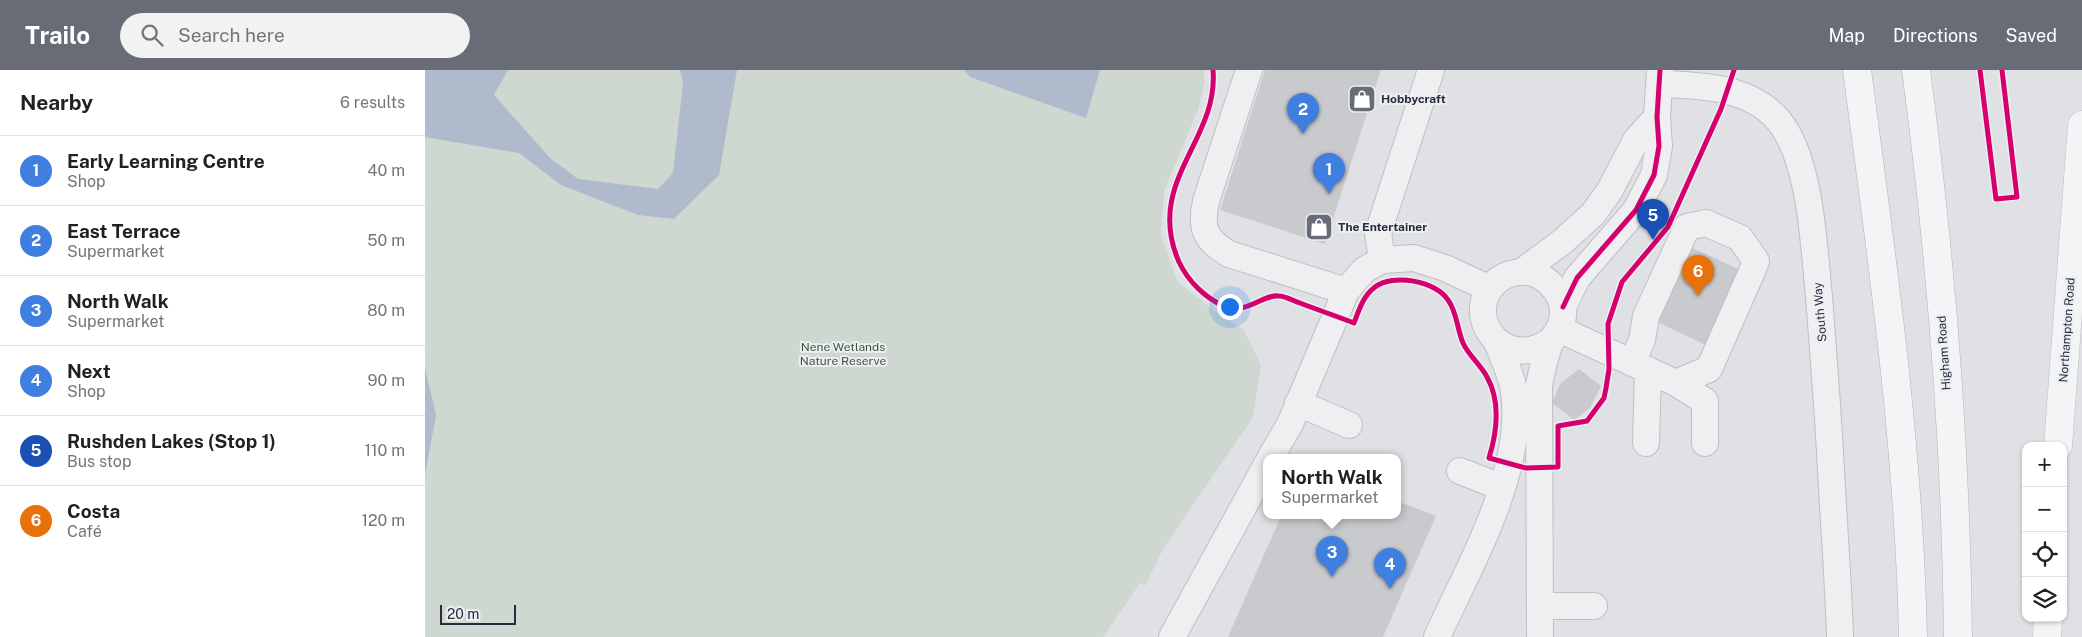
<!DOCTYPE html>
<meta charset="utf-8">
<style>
body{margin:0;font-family:"Public Sans",sans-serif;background:#f2f2f2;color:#202124}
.controls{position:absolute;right:15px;bottom:15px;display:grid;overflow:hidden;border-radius:10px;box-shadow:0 1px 4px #0004}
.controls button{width:45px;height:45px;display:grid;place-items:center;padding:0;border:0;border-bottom:1px solid #e0e0e0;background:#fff;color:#202124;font:25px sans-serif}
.scale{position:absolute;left:15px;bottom:12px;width:76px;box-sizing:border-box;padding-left:5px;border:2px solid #282d3b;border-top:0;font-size:14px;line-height:18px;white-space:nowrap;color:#282d3b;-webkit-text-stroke:4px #edeff4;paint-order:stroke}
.you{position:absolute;left:804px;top:236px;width:18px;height:18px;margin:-12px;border:4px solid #fff;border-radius:50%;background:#1a73e8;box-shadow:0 0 0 8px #1a73e833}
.badge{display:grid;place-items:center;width:32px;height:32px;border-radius:50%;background:#686c76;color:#fff;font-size:16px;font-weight:700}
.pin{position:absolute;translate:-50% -41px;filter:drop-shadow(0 1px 2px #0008)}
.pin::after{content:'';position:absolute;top:26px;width:18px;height:15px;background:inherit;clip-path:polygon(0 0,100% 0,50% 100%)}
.popup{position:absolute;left:838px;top:384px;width:138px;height:65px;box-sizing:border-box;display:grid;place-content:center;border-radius:10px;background:#fff;filter:drop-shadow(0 1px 4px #0005);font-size:16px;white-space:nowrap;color:#757577}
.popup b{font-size:19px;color:#202124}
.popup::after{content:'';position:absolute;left:50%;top:100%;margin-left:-10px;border:10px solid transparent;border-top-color:#fff}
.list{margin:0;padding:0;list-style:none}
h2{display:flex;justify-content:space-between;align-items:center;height:65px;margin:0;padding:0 20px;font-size:21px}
h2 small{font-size:16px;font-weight:400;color:#757577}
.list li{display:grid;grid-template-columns:32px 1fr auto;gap:15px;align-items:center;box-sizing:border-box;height:70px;padding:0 20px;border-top:1px solid #e0e0e0}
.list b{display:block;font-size:19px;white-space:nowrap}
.list p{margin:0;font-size:16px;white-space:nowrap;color:#757577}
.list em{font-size:16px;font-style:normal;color:#757577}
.icon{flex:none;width:28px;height:28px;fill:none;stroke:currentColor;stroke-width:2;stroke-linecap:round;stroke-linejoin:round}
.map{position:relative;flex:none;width:1657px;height:567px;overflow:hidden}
header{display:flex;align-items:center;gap:30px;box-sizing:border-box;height:70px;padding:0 25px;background:#686c76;color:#fff}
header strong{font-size:24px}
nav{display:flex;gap:28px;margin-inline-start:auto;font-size:18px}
.search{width:350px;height:45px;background:#f2f2f2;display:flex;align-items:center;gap:12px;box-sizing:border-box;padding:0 18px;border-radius:28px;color:#757577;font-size:19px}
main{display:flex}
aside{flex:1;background:#fff}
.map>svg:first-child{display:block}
.green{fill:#ced7d0}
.water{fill:#afbacd}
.building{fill:#c9cace}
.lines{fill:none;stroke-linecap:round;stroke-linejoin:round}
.minor-casing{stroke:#bdbfc2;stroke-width:28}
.major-casing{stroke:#bcbec1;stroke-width:29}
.highway-casing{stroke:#b2b4b8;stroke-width:29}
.minor{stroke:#efeff1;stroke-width:26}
.major{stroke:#f3f4f5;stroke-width:28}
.highway{stroke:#f3f4f5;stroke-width:28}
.cycleway-casing{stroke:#edeff4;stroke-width:8}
.cycleway{stroke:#d6006c;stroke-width:5}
.labels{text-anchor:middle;stroke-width:4;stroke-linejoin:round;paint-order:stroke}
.poi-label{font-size:12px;font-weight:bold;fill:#282d3b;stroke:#edeff4;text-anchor:start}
.street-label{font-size:12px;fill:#282d3b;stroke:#edeff4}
.park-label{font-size:12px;fill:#395537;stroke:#edeff4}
</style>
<header>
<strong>Trailo</strong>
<div class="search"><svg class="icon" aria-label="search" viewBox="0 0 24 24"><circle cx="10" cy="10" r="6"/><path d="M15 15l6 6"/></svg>Search here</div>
<nav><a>Map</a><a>Directions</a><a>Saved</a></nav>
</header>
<main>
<aside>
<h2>Nearby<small>6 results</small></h2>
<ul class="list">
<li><span class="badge" style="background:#3f7fe0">1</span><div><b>Early Learning Centre</b><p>Shop</p></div><em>40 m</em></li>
<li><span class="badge" style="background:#3f7fe0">2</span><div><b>East Terrace</b><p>Supermarket</p></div><em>50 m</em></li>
<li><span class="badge" style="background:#3f7fe0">3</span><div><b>North Walk</b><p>Supermarket</p></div><em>80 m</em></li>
<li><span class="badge" style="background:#3f7fe0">4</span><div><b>Next</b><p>Shop</p></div><em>90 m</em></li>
<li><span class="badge" style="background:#1a4fb4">5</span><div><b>Rushden Lakes (Stop 1)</b><p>Bus stop</p></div><em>110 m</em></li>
<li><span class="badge" style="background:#e8710a">6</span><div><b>Costa</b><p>Café</p></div><em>120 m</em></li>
</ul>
</aside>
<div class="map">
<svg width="1657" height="567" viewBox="0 0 1657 567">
<rect width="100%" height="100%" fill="#dfe1e4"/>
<polygon class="green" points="0,0 778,0 780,11 773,40 739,121 736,165 752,211 788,240 819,260 836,295 828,347 738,479 720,516 715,513 678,567 0,567"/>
<g class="water">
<polygon points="0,0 83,0 69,25 125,88 153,109 233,119 248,103 258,13 255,0 312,0 294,105 249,149 213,145 136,115 94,83 0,67"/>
<polygon points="539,0 675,0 661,48 545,7"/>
<polygon points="0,298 11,345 0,405"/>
</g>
<g class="building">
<polygon points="840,0 956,0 900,174 795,140"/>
<polygon points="1263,176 1318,201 1283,276 1228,250"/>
<polygon points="1154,299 1176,316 1165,338 1149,350 1127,333 1135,314"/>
<polygon points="972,431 1011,446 958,567 803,567 856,446 972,446"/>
</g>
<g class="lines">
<g class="minor-casing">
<g id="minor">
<path d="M824,0L781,131C775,158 780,170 804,184L921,221"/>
<path d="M1235,14C1276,15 1326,17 1354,51C1386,90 1389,178 1394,227C1398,278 1402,330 1405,382C1408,443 1413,505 1415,567"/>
<polyline points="957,190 953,163 1006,0"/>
<polyline points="1098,201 1137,172 1168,144 1185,120 1211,70 1232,47"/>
<polyline points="1138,237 1152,208 1211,140 1229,105 1234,76 1232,47 1235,0"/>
<polyline points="1134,259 1251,313 1280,331 1280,373"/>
<polyline points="1207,293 1217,270 1221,246 1262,157 1281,153 1315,168 1331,191 1328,199 1284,299 1251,313"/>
<polyline points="873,333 924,355"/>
<polyline points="1221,373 1223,300"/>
<polyline points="845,388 865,354 921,221 939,200 957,190 989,188 1020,198 1065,219"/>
<polyline points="1035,401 1076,417"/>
<polyline points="1115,536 1169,536"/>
<polyline points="747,567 842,394"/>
<path d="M1012,567C1044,496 1100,402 1089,322C1087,305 1078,288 1072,272"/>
<path d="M1115,567L1114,315C1117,300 1120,285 1126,271C1128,267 1132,263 1134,259C1145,237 1132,215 1113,205C1101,199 1084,202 1073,210C1034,241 1077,306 1127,270"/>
</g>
</g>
<g class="major-casing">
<g id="major">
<polyline points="1633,376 1657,55"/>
<polyline points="1622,567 1623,548"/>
</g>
</g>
<g class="highway-casing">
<g id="highway">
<path d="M1432,0C1457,189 1484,376 1488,567"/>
<path d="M1491,0C1516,187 1531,378 1533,567"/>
</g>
</g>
<use href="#minor" class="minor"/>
<use href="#major" class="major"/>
<use href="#highway" class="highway"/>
<g class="cycleway-casing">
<g id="cycleway">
<path d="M788,0C794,71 719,112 754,192C763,211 780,228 799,236C823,245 837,224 854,226C860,226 869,231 875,233C893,240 911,246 929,253C934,240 938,226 950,217C968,203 1011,211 1023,230C1032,242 1032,259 1038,273C1044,286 1056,295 1062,307C1076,332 1072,362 1064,388L1101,398L1133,397V356L1162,351L1179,328L1181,318L1184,299L1183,254L1197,212L1243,157L1296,39L1309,0"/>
<polyline points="1555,0 1571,129 1592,127 1577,0"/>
<polyline points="1138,237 1152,208 1211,140 1229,105 1234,76 1232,47 1235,0"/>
</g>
</g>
<use href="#cycleway" class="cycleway"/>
</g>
<defs>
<g id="shop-square" transform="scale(1.4375)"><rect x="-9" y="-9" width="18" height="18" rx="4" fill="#686c76" stroke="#edeff4"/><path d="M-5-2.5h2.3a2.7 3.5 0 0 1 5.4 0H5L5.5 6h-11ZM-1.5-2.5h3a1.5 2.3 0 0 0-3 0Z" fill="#fff"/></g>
</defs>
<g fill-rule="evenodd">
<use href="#shop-square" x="937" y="29"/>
<use href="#shop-square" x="894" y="157"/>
</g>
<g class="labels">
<g class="poi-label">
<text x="956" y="33">Hobbycraft</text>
<text x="913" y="161">The Entertainer</text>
</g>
<g class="street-label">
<text transform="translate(1395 242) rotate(-95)" y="4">South Way</text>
<text transform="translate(1642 260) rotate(-86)" y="4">Northampton Road</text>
<text transform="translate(1519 283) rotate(-94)" y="4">Higham Road</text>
</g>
<g class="park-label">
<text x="418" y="281">Nene Wetlands<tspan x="418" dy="14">Nature Reserve</tspan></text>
</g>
</g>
</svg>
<div class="controls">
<button>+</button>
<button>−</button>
<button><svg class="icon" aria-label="locate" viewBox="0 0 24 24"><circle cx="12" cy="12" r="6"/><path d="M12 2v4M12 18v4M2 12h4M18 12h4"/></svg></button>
<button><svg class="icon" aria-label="layers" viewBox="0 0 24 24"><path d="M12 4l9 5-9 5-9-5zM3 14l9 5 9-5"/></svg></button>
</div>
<div class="scale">20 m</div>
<div class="you"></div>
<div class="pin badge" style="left:904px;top:124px;background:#3f7fe0">1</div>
<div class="pin badge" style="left:878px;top:64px;background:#3f7fe0">2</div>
<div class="pin badge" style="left:907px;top:507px;background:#3f7fe0">3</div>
<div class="popup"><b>North Walk</b>Supermarket</div>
<div class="pin badge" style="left:965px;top:519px;background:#3f7fe0">4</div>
<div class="pin badge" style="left:1228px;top:170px;background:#1a4fb4">5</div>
<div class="pin badge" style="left:1273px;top:226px;background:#e8710a">6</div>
</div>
</main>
